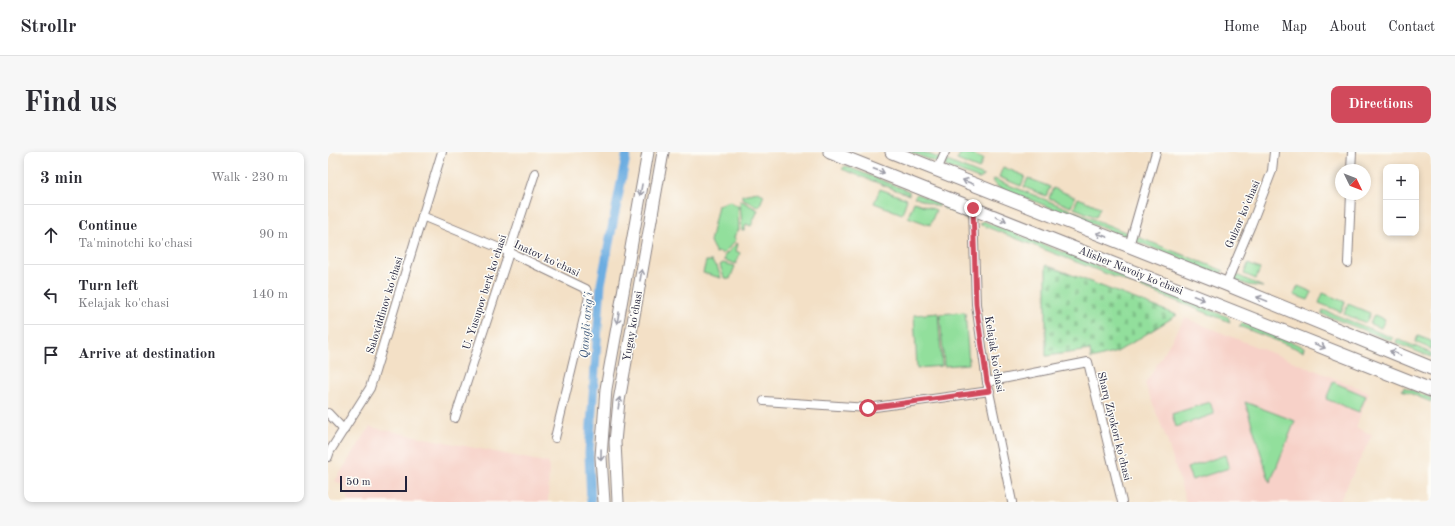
<!DOCTYPE html>
<meta charset="utf-8">
<style>
body{margin:0;font-family:"Old Standard TT",serif;background:#f7f7f7;color:#2b2b33}
.controls{position:absolute;right:12px;top:12px;display:grid;overflow:hidden;border-radius:8px;box-shadow:0 2px 6px #0003}
.controls button{width:36px;height:36px;display:grid;place-items:center;padding:0;border:0;border-bottom:1px solid #e1e1e2;background:#fff;color:#2b2b33;font:20px sans-serif}
.compass{position:absolute;left:1007px;top:12px;width:36px;height:36px;border-radius:50%;background:#fff;box-shadow:0 2px 6px #0003;rotate:133deg}
.scale{position:absolute;left:12px;bottom:10px;width:67px;box-sizing:border-box;padding-left:4px;border:2px solid #22223b;border-top:0;font-size:11px;line-height:14px;white-space:nowrap;color:#22223b;-webkit-text-stroke:3px #fdfcf7;paint-order:stroke}
.stop{position:absolute;width:12px;height:12px;margin:-9px;border:3px solid #d1495b;border-radius:50%;background:#fff}
.stop.end{background:#d1495b;border-color:#fff;box-shadow:0 1px 4px #0008}
.list{margin:0;padding:0;list-style:none}
h2{display:flex;justify-content:space-between;align-items:center;height:52px;margin:0;padding:0 16px;font-size:17px}
h2 small{font-size:13px;font-weight:400;color:#7c7c81}
.list li{display:grid;grid-template-columns:26px 1fr auto;gap:12px;align-items:center;box-sizing:border-box;height:60px;padding:0 16px;border-top:1px solid #e1e1e2}
.list b{display:block;font-size:15px;white-space:nowrap}
.list p{margin:0;font-size:13px;white-space:nowrap;color:#7c7c81}
.list em{font-size:13px;font-style:normal;color:#7c7c81}
.icon{flex:none;width:22px;height:22px;fill:none;stroke:currentColor;stroke-width:2;stroke-linecap:round;stroke-linejoin:round}
.map{position:relative;flex:none;width:1103px;height:350px;overflow:hidden;border-radius:8px}
header{display:flex;align-items:center;gap:24px;box-sizing:border-box;height:56px;padding:0 20px;background:#fff;border-bottom:1px solid #e1e1e2}
header strong{font-size:19px}
nav{display:flex;gap:22px;margin-inline-start:auto;font-size:14px}
.intro{display:flex;align-items:center;justify-content:space-between;box-sizing:border-box;height:96px;padding:0 24px}
h1{margin:0;font-size:28px}
.button{padding:10px 18px;border-radius:8px;background:#d1495b;color:#fff;font-size:14px;font-weight:700}
main{display:flex;gap:24px;padding:0 24px}
aside{flex:1;background:#fff;border-radius:8px;box-shadow:0 2px 6px #0003}
.map>svg:first-child{display:block}
.built{fill:#f7d1c8}
.grass{fill:#92df9c;stroke:#5a806c}
.cemetery{fill:url(#cemetery-stones);stroke:#5a806c}
.lines{fill:none;stroke-linecap:round;stroke-linejoin:round}
.canal{stroke:#6dade1;stroke-width:9}
.street-casing{stroke:#8a8180;stroke-width:10}
.secondary-casing{stroke:#8a8180;stroke-width:13}
.primary-casing{stroke:#8a8180;stroke-width:15}
.street{stroke:#fff;stroke-width:8}
.secondary{stroke:#fff;stroke-width:11}
.primary{stroke:#fff;stroke-width:13}
.oneway{stroke:#9c9ca7}
.route{stroke:#d1495b;stroke-width:5}
.labels{text-anchor:middle;stroke-width:3;stroke-linejoin:round;paint-order:stroke}
.street-label{font-size:11px;fill:#22223b;stroke:#fdfcf7}
.water-label{font-size:12px;font-style:italic;fill:#405a7d;stroke:#fdfcf7}
</style>
<header>
<strong>Strollr</strong>
<nav><a>Home</a><a>Map</a><a>About</a><a>Contact</a></nav>
</header>
<div class="intro"><h1>Find us</h1><a class="button">Directions</a></div>
<main>
<aside>
<h2>3 min<small>Walk · 230 m</small></h2>
<ul class="list">
<li><svg class="icon" aria-label="ahead" viewBox="0 0 24 24"><path d="M12 20V5M6 11l6-6 6 6"/></svg><div><b>Continue</b><p>Ta'minotchi ko'chasi</p></div><em>90 m</em></li>
<li><svg class="icon" aria-label="left" viewBox="0 0 24 24"><path d="M17 20v-9H6M10 6l-5 5 5 5"/></svg><div><b>Turn left</b><p>Kelajak ko'chasi</p></div><em>140 m</em></li>
<li><svg class="icon" aria-label="arrive" viewBox="0 0 24 24"><path d="M6 21V4h12l-3 4 3 4H6"/></svg><div><b>Arrive at destination</b></div></li>
</ul>
</aside>
<div class="map">
<svg width="1103" height="350" viewBox="0 0 1103 350">
<defs>
<pattern id="cemetery-stones" width="16" height="16" patternUnits="userSpaceOnUse"><rect width="16" height="16" fill="#92df9c"/><path d="M2 7V4a2 2 0 0 1 4 0v3zM10 15v-3a2 2 0 0 1 4 0v3z" fill="#7ebf87"/></pattern>
</defs>
<rect width="100%" height="100%" fill="#fdfcf7"/>
<filter id="ink" filterUnits="userSpaceOnUse"><feTurbulence type="fractalNoise" baseFrequency=".025" numOctaves="2"/><feDisplacementMap in="SourceGraphic" scale="8" xChannelSelector="R" yChannelSelector="G"/><feConvolveMatrix kernelMatrix="1 2 1 2 8 2 1 2 1" color-interpolation-filters="sRGB"/></filter>
<filter id="wash" filterUnits="userSpaceOnUse"><feTurbulence type="fractalNoise" baseFrequency=".012" numOctaves="4" result="noise"/><feDisplacementMap in="SourceGraphic" scale="16" xChannelSelector="R" yChannelSelector="G"/><feGaussianBlur stdDeviation="0.9" result="paint"/><feColorMatrix in="noise" values="0 0 0 0 0 0 0 0 0 0 0 0 0 0 0 0 0 1.4 0 .05"/><feComposite in="paint" operator="in"/></filter>
<g filter="url(#wash)">
<rect width="100%" height="100%" fill="#f3e0c6"/>
<g class="built">
<polygon points="857,166 1041,240 1028,275 1044,283 1011,350 858,350 839,288 817,232"/>
<polygon points="42,275 221,311 220,350 20,350 17,334 7,329"/>
</g>
<g class="grass">
<polygon points="581,0 595,0 613,7 610,10 608,10"/>
<polygon points="633,0 638,0 655,7 651,17 629,8"/>
<polygon points="619,9 656,24 655,25 651,27 617,14"/>
<polygon points="517,14 581,39 581,43 514,17"/>
<polygon points="675,15 697,24 693,34 671,25"/>
<polygon points="700,26 722,35 718,44 696,35"/>
<polygon points="666,27 802,82 800,86 670,35 665,29"/>
<polygon points="725,36 747,45 743,55 721,46"/>
<polygon points="552,37 579,47 574,62 546,51"/>
<polygon points="430,40 436,43 431,55 414,46 414,43"/>
<polygon points="589,42 611,51 611,55 586,45"/>
<polygon points="750,46 772,55 768,65 746,56"/>
<polygon points="412,48 430,58 423,74 418,72 416,79 414,79"/>
<polygon points="402,49 406,52 410,53 411,79 409,79 406,85 408,88 395,102 392,100 388,101 382,90 390,53"/>
<polygon points="586,50 608,58 602,73 580,65"/>
<polygon points="618,53 641,62 641,67 615,56"/>
<polygon points="655,69 900,165 902,170 651,72"/>
<polygon points="807,84 896,119 891,122 805,88"/>
<polygon points="409,91 410,92 408,99 412,101 408,112 396,108 397,106 396,104"/>
<polygon points="378,109 384,109 386,113 389,114 393,126 375,121"/>
<polygon points="395,111 407,114 402,127 396,126 392,113"/>
<polygon points="920,112 932,117 928,127 916,122"/>
<polygon points="909,123 935,135 920,133 907,128"/>
<polygon points="970,134 984,140 980,148 966,143"/>
<polygon points="995,141 1017,150 1013,160 991,151"/>
<polygon points="1020,152 1042,161 1038,171 1016,162"/>
<polygon points="995,158 1065,186 1064,189 994,162"/>
<polygon points="637,160 641,212 616,214 612,162"/>
<polygon points="610,161 614,214 589,216 586,163"/>
<polygon points="1046,163 1057,167 1053,176 1042,172"/>
<polygon points="915,171 976,195 975,199 911,174"/>
<polygon points="1090,184 1103,189 1103,197 1087,190"/>
<polygon points="1069,187 1103,201 1103,205 1068,191"/>
<polygon points="1005,230 1038,244 1031,260 998,247"/>
<polygon points="1076,235 1103,246 1103,250 1074,238"/>
<polygon points="882,250 886,262 848,275 844,262"/>
<polygon points="917,250 967,269 942,331"/>
<polygon points="897,303 901,316 864,328 859,316"/>
</g>
<polygon class="cemetery" points="718,113 849,163 789,200 763,207 762,198 718,204"/>
<g class="lines">
<polyline class="canal" points="263,350 261,301 273,132 299,0"/>
</g>
</g>
<g filter="url(#ink)">
<g class="lines">
<g class="street-casing">
<g id="street">
<polyline points="609,18 617,0"/>
<polyline points="1023,18 1024,0"/>
<polyline points="645,56 648,152 659,230 684,350"/>
<polyline points="94,64 181,100 258,137 261,145 227,286"/>
<polyline points="801,94 828,0"/>
<polyline points="1020,111 1023,42"/>
<polyline points="898,132 923,73 944,19 946,0"/>
<polyline points="659,230 760,210 794,350"/>
<polyline points="436,249 540,256 662,239"/>
<polyline points="0,261 16,278"/>
<polyline points="127,266 207,21"/>
<polyline points="0,305 2,299 42,236 114,0"/>
</g>
</g>
<g class="secondary-casing">
<g id="secondary">
<polyline points="276,350 273,305 278,237 320,0"/>
<polyline points="290,350 287,290 291,249 335,0"/>
</g>
</g>
<g class="primary-casing">
<g id="primary">
<polyline points="502,0 1103,238"/>
<polyline points="564,0 898,132 1103,216"/>
</g>
</g>
<use href="#street" class="street"/>
<use href="#secondary" class="secondary"/>
<use href="#primary" class="primary"/>
</g>
<defs><path id="oneway-shaft" d="M-6 0H5M1.5-3L5.5 0L1.5 3" fill="none" stroke-width="1.6" stroke-linecap="round" stroke-linejoin="round"/></defs>
<g class="oneway">
<use href="#oneway-shaft" transform="translate(551 19) rotate(21)"/>
<use href="#oneway-shaft" transform="translate(640 30) rotate(-159)"/>
<use href="#oneway-shaft" transform="translate(313 38) rotate(100)"/>
<use href="#oneway-shaft" transform="translate(673 67) rotate(22)"/>
<use href="#oneway-shaft" transform="translate(774 83) rotate(-159)"/>
<use href="#oneway-shaft" transform="translate(313 123) rotate(-80)"/>
<use href="#oneway-shaft" transform="translate(871 146) rotate(22)"/>
<use href="#oneway-shaft" transform="translate(934 147) rotate(-158)"/>
<use href="#oneway-shaft" transform="translate(290 166) rotate(100)"/>
<use href="#oneway-shaft" transform="translate(992 194) rotate(22)"/>
<use href="#oneway-shaft" transform="translate(1067 201) rotate(-158)"/>
<use href="#oneway-shaft" transform="translate(291 251) rotate(-82)"/>
<use href="#oneway-shaft" transform="translate(273 303) rotate(91)"/>
</g>
</g>
<g class="lines" filter="url(#ink)">
<polyline class="route" points="540,256 662,239 659,230 648,152 645,56"/>
</g>
<g class="labels">
<g class="street-label">
<text transform="translate(914 62) rotate(-67)" y="4">Gulzor ko'chasi</text>
<text transform="translate(219 106) rotate(25)" y="4">Inatov ko'chasi</text>
<text transform="translate(803 118) rotate(22)" y="4">Alisher Navoiy ko'chasi</text>
<text transform="translate(156 140) rotate(-72)" y="4">U. Yusupov berk ko'chasi</text>
<text transform="translate(56 153) rotate(-73)" y="4">Saloxiddinov ko'chasi</text>
<text transform="translate(304 174) rotate(-80)" y="4">Yugay ko'chasi</text>
<text transform="translate(667 202) rotate(81)" y="4">Kelajak ko'chasi</text>
<text transform="translate(787 274) rotate(76)" y="4">Sharq Ziyokori ko'chasi</text>
</g>
<g class="water-label">
<text transform="translate(258 173) rotate(-86)" y="4">Qangli arig'i</text>
</g>
</g>
</svg>
<div class="controls">
<button>+</button>
<button>−</button>
</div>
<svg class="compass" viewBox="-18 -18 36 36"><path d="M0-13l5 13h-10z" fill="#e53935"/><path d="M0 13l5-13h-10z" fill="#7c7c81"/></svg>
<div class="scale">50 m</div>
<div class="stop" style="left:540px;top:256px"></div>
<div class="stop end" style="left:645px;top:56px"></div>
</div>
</main>
